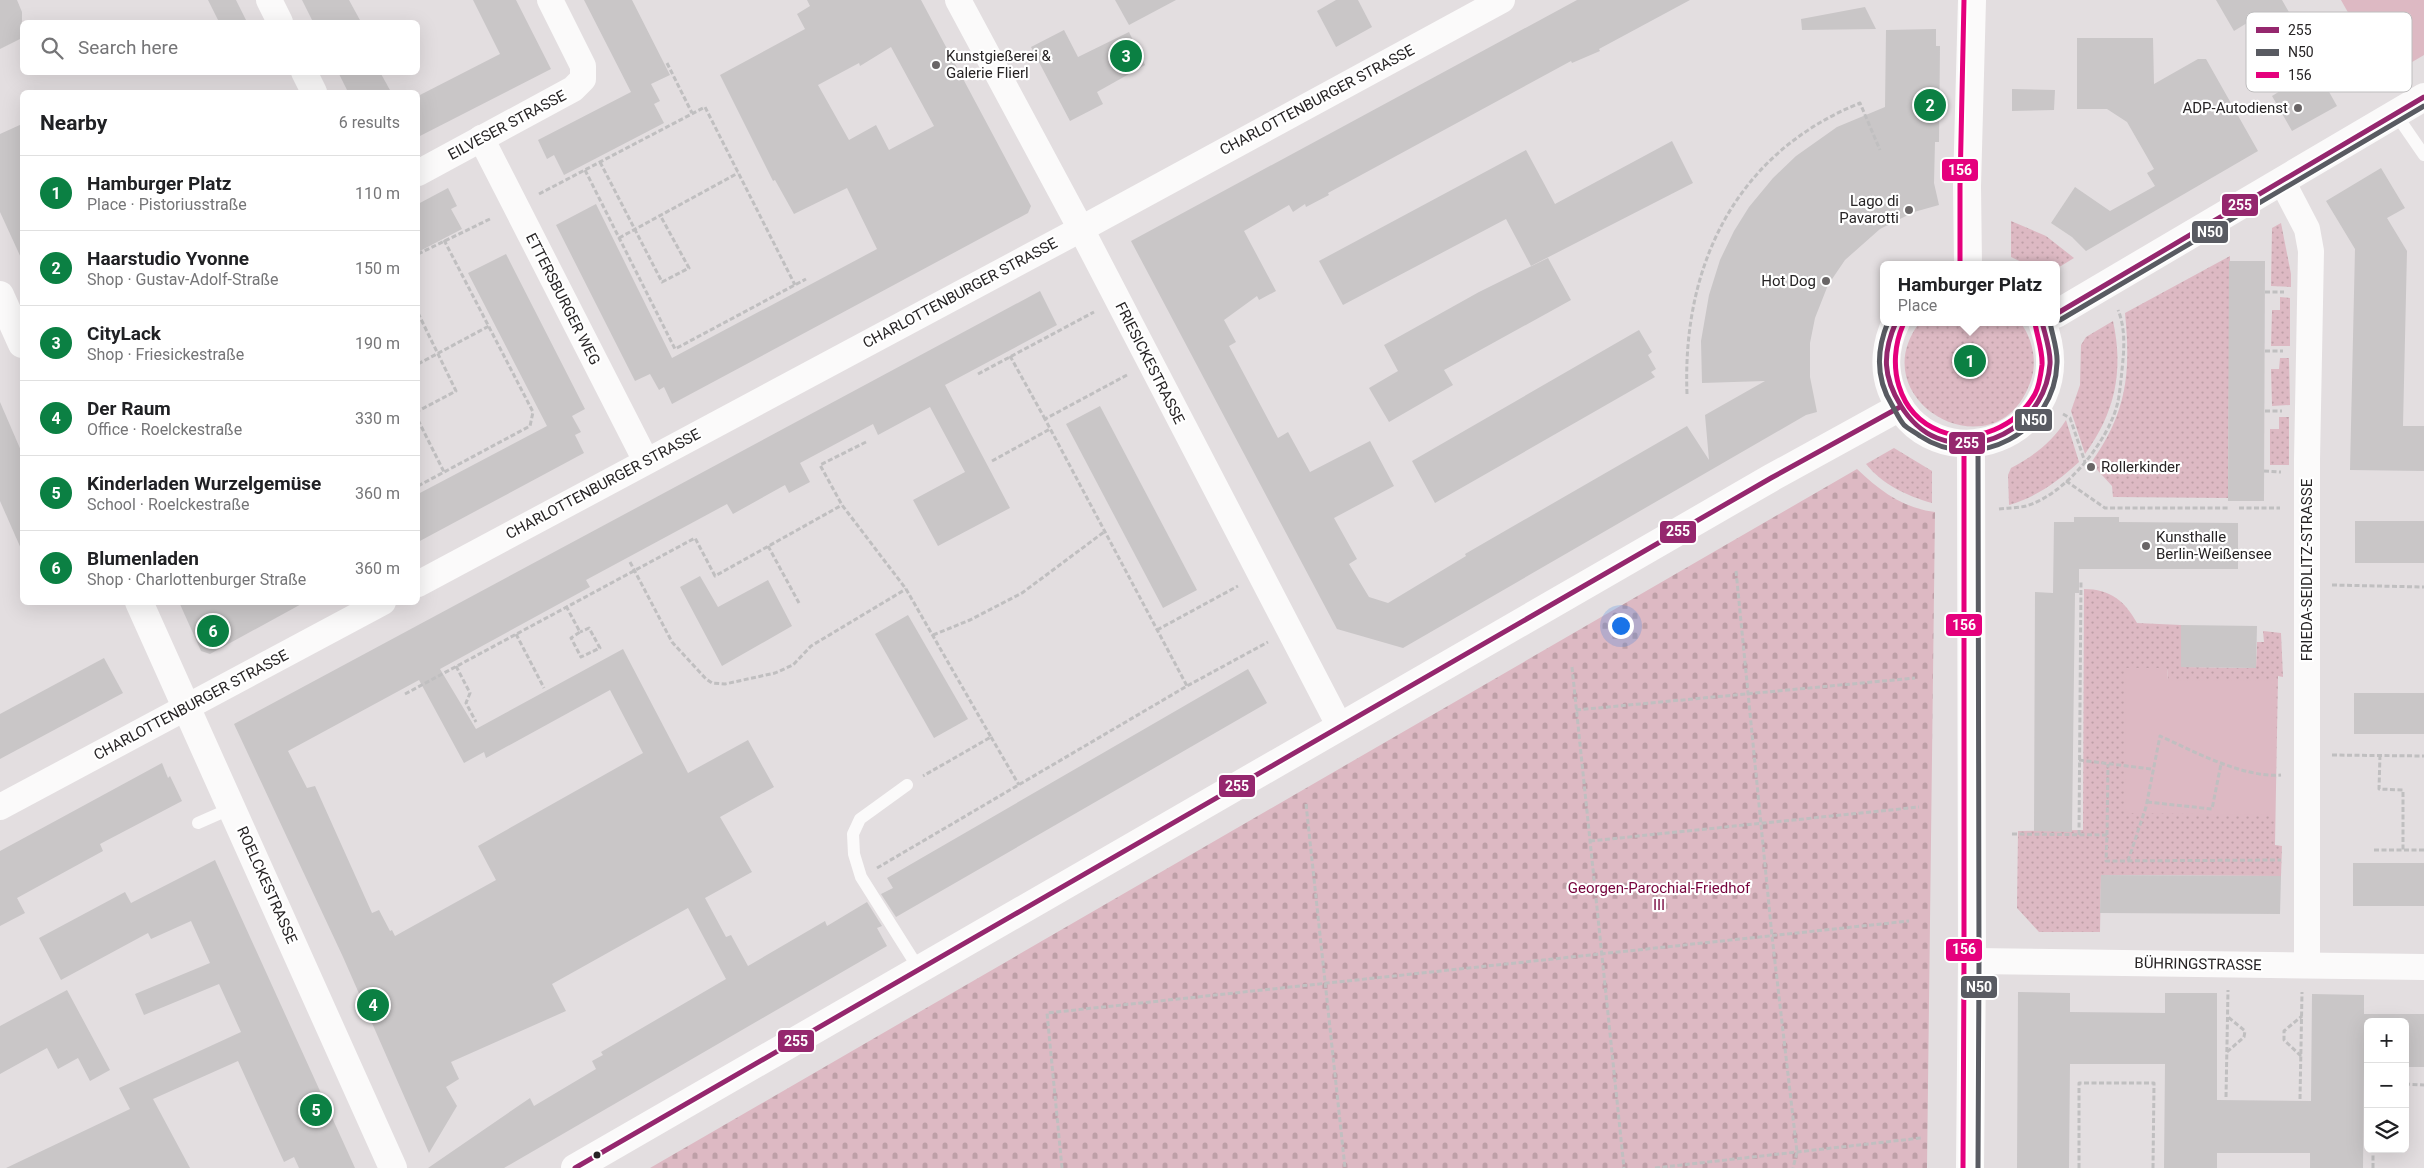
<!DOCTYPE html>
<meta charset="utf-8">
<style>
body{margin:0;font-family:Roboto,sans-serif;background:#f2f2f2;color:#202124}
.controls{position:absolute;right:15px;bottom:15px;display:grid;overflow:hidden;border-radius:8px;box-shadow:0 5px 20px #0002}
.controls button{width:45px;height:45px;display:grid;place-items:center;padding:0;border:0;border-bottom:1px solid #e0e0e0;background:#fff;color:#202124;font:25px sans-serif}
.you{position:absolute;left:1620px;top:625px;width:18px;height:18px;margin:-12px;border:4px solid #fff;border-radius:50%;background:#1a73e8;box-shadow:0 0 0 8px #1a73e833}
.badge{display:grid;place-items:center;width:32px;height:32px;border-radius:50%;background:#0b8043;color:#fff;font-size:16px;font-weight:700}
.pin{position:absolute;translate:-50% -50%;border:2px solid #fff;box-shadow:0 1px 5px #0006}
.popup{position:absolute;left:1880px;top:261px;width:180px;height:65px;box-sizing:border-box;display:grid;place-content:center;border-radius:8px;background:#fff;filter:drop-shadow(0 1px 4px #0005);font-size:16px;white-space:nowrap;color:#757577}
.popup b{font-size:19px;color:#202124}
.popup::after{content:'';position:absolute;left:50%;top:100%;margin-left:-10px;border:10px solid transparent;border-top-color:#fff}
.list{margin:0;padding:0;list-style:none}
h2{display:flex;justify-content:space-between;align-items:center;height:65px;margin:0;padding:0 20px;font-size:21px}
h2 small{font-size:16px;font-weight:400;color:#757577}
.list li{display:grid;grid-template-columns:32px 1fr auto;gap:15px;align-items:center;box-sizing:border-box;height:75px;padding:0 20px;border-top:1px solid #e0e0e0}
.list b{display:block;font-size:19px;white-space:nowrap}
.list p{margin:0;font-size:16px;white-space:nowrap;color:#757577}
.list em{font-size:16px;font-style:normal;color:#757577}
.icon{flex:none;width:28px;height:28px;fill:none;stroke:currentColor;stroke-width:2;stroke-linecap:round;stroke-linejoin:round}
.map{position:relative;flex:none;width:2424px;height:1168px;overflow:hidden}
.search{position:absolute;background:#fff;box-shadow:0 5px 20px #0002;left:20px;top:20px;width:400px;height:55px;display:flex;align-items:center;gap:12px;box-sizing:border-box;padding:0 18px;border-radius:8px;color:#757577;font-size:19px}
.panel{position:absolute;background:#fff;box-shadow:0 5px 20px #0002;left:20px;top:90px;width:400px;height:515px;border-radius:8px}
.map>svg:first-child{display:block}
.grass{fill:url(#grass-dots);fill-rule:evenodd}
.cemetery{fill:url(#cemetery-stones)}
.park{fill:#ddb9c3}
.building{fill:#c9c6c7;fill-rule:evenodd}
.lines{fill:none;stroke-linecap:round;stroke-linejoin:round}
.path{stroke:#c0bfc0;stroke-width:3;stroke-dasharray:5 2.5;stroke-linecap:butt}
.service{stroke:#fbfafa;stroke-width:12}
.minor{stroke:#fbfafa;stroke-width:26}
.tertiary{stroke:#fbfafa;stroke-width:28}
.bus-1-casing{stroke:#fff;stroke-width:9}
.bus-2-casing{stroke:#fff;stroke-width:9}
.bus-3-casing{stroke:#fff;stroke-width:9}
.bus-1{stroke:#95276e;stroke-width:5}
.bus-2{stroke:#595b62;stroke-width:5}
.bus-3{stroke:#e5007d;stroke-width:5}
.poi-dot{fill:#696566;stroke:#fff;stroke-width:2}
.bus-dot{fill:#272425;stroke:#fff;stroke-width:2}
.labels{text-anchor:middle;stroke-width:4.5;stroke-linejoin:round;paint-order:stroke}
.poi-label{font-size:15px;fill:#272425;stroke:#fff;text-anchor:start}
.street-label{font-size:15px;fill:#272425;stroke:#fff}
.park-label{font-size:15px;fill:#76033c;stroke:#fff}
.key{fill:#fff;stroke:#bebdbe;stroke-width:1}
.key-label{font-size:14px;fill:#272425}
.line-badge{stroke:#fff;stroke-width:2}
.badge-label{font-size:14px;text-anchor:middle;font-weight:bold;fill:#fff}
</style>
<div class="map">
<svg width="2424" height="1168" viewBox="0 0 2424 1168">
<defs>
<pattern id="grass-dots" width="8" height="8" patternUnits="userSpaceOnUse" patternTransform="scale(1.25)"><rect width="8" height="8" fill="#ddb9c3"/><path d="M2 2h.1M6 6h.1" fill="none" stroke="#be9fa7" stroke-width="1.8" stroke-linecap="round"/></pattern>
<pattern id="cemetery-stones" width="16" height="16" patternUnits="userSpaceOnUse" patternTransform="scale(1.25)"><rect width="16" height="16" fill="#ddb9c3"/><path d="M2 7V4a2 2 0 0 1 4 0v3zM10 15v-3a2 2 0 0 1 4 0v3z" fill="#be9fa7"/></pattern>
</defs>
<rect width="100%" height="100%" fill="#e3dee0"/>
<g class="grass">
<polygon points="2011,221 2046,236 2074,258 2056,269 2056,265 2028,265 2011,257"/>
<polygon points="2281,223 2291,274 2291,287 2271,286 2272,228"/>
<path d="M2230,256L2228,498L2113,497L2112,486L2091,463C2127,412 2131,374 2125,313Z"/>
<polygon points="2280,297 2290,298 2290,346 2271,346 2272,310 2280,310"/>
<path d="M2113,321C2124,371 2115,413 2085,454L2071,411L2080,385L2081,345L2086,337Z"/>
<path d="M1920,322H2020C2033,339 2038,363 2030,383C1996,477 1859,401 1920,322Z"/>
<polygon points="2280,358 2289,358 2290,405 2272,406 2271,369 2279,369"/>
<polygon points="2279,417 2289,417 2289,465 2270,465 2270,429 2279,429"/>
<path d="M2066,420L2079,462C2058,481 2037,497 2009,505L2008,475L2011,468C2034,456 2052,442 2066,420Z"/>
<path d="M1894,448L1932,471V503C1907,496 1883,485 1866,464Z"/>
<path d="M2084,589C2110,589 2125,601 2137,623L2181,625V667L2256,668L2257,642H2264L2263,631L2281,633L2283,677L2278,676L2275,845L2282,846L2281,876L2101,875L2100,932H2039L2017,908L2018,831L2083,830ZM2126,668H2167L2168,680Z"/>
</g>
<path class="cemetery" d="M1857,469C1880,491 1903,508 1935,512L1927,1168H650Z"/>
<g class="park">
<polygon points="2341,0 2424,0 2424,55 2385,78"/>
<polygon points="2126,668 2167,668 2168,680 2275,681 2275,815 2125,813"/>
</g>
<g class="building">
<polygon points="0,0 17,0 22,12 22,38 0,49"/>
<polygon points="208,0 236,0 247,22 219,22"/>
<polygon points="302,0 349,0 361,22 313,22"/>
<polygon points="473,0 516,0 551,69 418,137 418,96 500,54"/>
<polygon points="584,0 632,0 670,75 651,84 660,101 654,104 664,123 564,175 554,155 547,159 538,140 631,92"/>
<path d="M807,0H921L1031,206L1028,213L672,404L664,387L659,390L650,374L635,381L556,225L596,204L672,358L877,249L847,188L794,214L775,180L773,181L720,75L805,29L797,14L810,6ZM891,47L934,126L889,150L876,125L849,140L818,85L859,63L860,66Z"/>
<polygon points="1115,0 1176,0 1129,25"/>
<polygon points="1336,0 1358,0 1372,27 1336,47 1317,11"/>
<polygon points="1577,0 1690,0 1599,49 1600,51 1572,63 1571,61 1328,193 1329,195 1306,207 1305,204 1293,212 1289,205 1244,231 1276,291 1259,300 1257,296 1224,320 1236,342 1229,346 1278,438 1288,432 1310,472 1370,441 1394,486 1334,518 1357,559 1349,564 1369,597 1388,603 1466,556 1465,554 1687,426 1709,460 1705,415 1765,381 1702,383 1701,341 1709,295 1720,260 1734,231 1749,207 1773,178 1796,156 1837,127 1885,107 1886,30 1936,29 1936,46 1940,46 1939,142 1935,142 1934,183 1939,205 1914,212 1880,229 1845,260 1828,285 1815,318 1810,343 1810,377 1817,412 1806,415 1403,648 1337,629 1131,241"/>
<polygon points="2216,0 2282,0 2305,40 2301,42 2337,106 2292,131 2272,96 2285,88 2247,23 2234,31"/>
<polygon points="1865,7 1876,29 1802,30 1801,19"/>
<polygon points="1064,30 1078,57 1129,32 1145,65 1097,92 1103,104 1070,121 1031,47"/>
<polygon points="2077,38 2153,38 2154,84 2198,59 2206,59 2258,151 2086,251 2072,237 2051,223 2075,187 2110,211 2155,186 2147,173 2154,169 2127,122 2107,109 2077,109"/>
<polygon points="338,72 380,72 391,92 348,92"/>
<polygon points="2012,89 2055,90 2054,110 2012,111"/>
<polygon points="22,124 22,260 0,212 0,134"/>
<polygon points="1672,141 1693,183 1531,266 1506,219 1343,305 1319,261 1526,150 1555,204"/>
<polygon points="2381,168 2405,208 2387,218 2407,251 2403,426 2424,426 2424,471 2350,470 2355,249 2326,201"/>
<polygon points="448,188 457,206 451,209 462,229 418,252 418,204"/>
<polygon points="506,254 585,409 572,416 581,432 575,435 584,453 418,542 418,494 547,426 468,273"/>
<polygon points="1548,258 1571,300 1444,370 1453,385 1389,422 1369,388 1398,371 1384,345 1479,292"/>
<polygon points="2229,261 2265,261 2264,501 2228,501"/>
<path d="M1040,291L1057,325L945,385L1010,508L938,546L913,500L965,472L930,407L878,435L873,424L800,463L810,482L789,493L785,485L733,514L727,504L586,580L590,587L440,669L476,729L623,649L688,773L748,740L774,787L720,817L752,872L705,898L726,937L731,935L748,966L825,921L827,926L867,902L882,926L877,928L887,946L504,1168H428L530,1098L534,1106L596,1069L592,1061L603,1055L601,1052L726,979L688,908L552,984L566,1011L451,1062L459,1079L446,1087L457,1106L429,1153L343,957L234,724ZM419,680L464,763L484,752L486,758L610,690L643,753L478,846L496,880L395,936L392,930L390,931L379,910L372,913L315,786L307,788L288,751Z"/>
<polygon points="1639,330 1652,352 1648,355 1656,369 1651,372 1655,377 1435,503 1412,461"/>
<polygon points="0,402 22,453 22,551 0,501"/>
<polygon points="1100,406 1197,590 1163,608 1066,424"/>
<polygon points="2074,517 2119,517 2119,522 2238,523 2238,569 2079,569 2079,593 2075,593 2072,832 2034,831 2035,592 2053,593 2054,522 2074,522"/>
<rect x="2355" y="521" width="69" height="42"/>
<polygon points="700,576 718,607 768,580 792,626 722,666 680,587"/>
<polygon points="179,602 305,602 210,654 201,651"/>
<polygon points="908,615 968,719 934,738 875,634"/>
<polygon points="2181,625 2257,626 2256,668 2181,667"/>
<polygon points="104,658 123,693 0,759 0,714"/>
<polygon points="1248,669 1267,703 896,917 881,894 893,888 887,878"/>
<rect x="2354" y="693" width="70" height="41"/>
<polygon points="162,763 168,778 170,776 182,801 100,844 103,851 17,898 25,913 0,926 0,851"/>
<polygon points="215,860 355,1168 299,1168 294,1157 284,1162 238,1061 153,1099 190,1168 6,1168 130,1109 119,1088 241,1032 219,984 144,1015 135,994 210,963 191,921 151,939 148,933 61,980 39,938 125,892 131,903"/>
<rect x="2353" y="863" width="71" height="43"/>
<polygon points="2101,875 2281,876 2280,914 2100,913"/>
<polygon points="67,990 110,1070 90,1081 78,1058 58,1069 47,1048 0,1074 0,1026"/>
<polygon points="2018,992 2070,993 2070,1012 2165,1013 2165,993 2217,993 2217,1100 2311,1101 2312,994 2364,995 2364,1014 2424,1014 2424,1067 2405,1067 2405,1022 2368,1022 2368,1066 2364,1066 2363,1168 2310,1168 2310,1153 2217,1153 2217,1168 2164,1168 2165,1064 2070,1064 2069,1168 2017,1168"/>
</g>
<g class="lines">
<g class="path">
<polyline points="667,63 692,113"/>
<polyline points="600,162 662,282 689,268 660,215"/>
<polyline points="585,170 675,349 806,279"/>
<polyline points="539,194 705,107 795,285"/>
<polyline points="619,238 738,173"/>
<polyline points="418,254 492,218"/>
<polyline points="2265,292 2284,292"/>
<polyline points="418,313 456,391 418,411"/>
<polyline points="2265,351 2283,351"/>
<polyline points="1010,356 1045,419"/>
<polyline points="418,364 489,326"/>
<polyline points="978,374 1094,312"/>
<polyline points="1127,375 1045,419 1187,686"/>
<path d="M1687,394C1682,265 1736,153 1860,103L1880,150"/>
<polyline points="2265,411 2282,411"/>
<polyline points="2063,414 2070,418 2085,462"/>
<polyline points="418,420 444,472"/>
<polyline points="866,442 820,465 842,505 906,589 991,737 923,776"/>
<polyline points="992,461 1050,429"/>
<polyline points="2264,471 2281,472"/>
<polyline points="2066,481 2105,508 2228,508"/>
<polyline points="418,486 530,426 533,412 444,240"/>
<polyline points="2239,508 2280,508"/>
<path d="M1999,509C2008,508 2017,508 2026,506C2065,495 2110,440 2118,401C2120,391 2121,380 2122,370C2124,351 2126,329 2118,310"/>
<polyline points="768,546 799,603"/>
<polyline points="630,562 672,642 706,679 712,683 725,684 775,673 793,665 811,646 906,589"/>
<polyline points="1736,571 1772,936 1797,1152 1793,1168"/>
<polyline points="2332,585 2424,587"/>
<polyline points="566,606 580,632 571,638 581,657 600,648 589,628 580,632"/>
<polyline points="1157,630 1238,586"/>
<polyline points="516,634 544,688"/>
<polyline points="933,635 970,620 1022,593 1104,532"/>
<polyline points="456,666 470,693 466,703 476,722"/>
<polyline points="1572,667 1624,1168"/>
<polyline points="405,694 695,538 715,576 842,505"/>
<polyline points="1576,710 1915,678"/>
<polyline points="991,737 1019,785"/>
<polyline points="2332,755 2424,756"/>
<polyline points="2380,755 2379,789 2403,790 2403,850"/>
<polyline points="2079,760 2151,769"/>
<polyline points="2147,802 2212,809 2221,764"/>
<polyline points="1306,804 1345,1168"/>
<polyline points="2012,834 2107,835 2106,861 2281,860"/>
<polyline points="2079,835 2081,581"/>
<polyline points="2107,835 2108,764"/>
<polyline points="1590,841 1919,807"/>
<polyline points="2374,850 2424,850"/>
<path d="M2128,861L2146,807L2160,736C2193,751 2243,778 2281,775"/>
<polyline points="877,868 1187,686 1268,642"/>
<polyline points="2227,1052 2244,1037 2245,1031 2228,1017"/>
<polyline points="2301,1056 2284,1040 2284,1031 2302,1016"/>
<polyline points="2405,1084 2424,1085"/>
<polyline points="2226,1097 2228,990"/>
<polyline points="2300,1099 2302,992"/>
<polyline points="1062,1168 1047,1013 1909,921"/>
<polyline points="1655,1168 1921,1138"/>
<polyline points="2079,1168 2079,1083 2154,1083 2153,1168"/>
<polyline points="2373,1168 2373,1149"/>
</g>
<g class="service">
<polyline points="2395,113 2424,155"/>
<polyline points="907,785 860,819 853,834 854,854 861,877 919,969"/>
<polyline points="198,823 232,808"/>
</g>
<g class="minor">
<polyline points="269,0 280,22"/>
<polyline points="958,0 1081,229 1340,727"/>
<polyline points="304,72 314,92"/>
<polyline points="481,138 646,461"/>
<polyline points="418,173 573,89 583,79 583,66 550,0"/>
<polyline points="2282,181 2307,229 2311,251 2307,460 2307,965"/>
<polyline points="418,584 1081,229 1502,0"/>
<polyline points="0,807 383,602"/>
<polyline points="1972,961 2424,967"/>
</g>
<g class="tertiary">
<polyline points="1968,265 1967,186 1972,0"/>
<polyline points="0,295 22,344"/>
<polyline points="2056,314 2424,97"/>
<path d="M1896,322C1886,343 1883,367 1891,389C1929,491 2087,439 2042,322"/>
<polyline points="139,602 393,1168"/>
<polyline points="575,1168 1771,478 1900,407"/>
<polyline points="1970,1168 1972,961 1971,444"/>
</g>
<g class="bus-1-casing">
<g id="bus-1">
<polyline points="2056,314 2424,97"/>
<path d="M1896,322C1882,354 1883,377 1901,406C1909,419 1922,432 1937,438C1990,458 2046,419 2050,364C2051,351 2045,335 2042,322"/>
<polyline points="575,1168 1771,478 1900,407"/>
</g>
</g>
<g class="bus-2-casing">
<g id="bus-2">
<polyline points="2060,320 2424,106"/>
<path d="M1888,322C1876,351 1876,379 1892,405C1896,412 1899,419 1904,425C1908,429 1915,432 1920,436C1977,474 2055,432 2057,363C2058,350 2052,335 2050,322"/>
<polyline points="1978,1168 1979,961 1978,444"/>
</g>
</g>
<g class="bus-3-casing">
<g id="bus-3">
<polyline points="1960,265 1960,186 1964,0"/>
<path d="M1903,325C1886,364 1897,414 1940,431C1976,445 2017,426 2035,394C2039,387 2041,373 2042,365C2043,352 2037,336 2035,323"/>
<polyline points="1963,1168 1964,961 1964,444"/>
</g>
</g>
<use href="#bus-1" class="bus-1"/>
<use href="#bus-2" class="bus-2"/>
<use href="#bus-3" class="bus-3"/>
</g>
<g class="poi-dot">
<circle cx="936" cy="65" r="5"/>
<circle cx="2298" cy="108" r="5"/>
<circle cx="1909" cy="210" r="5"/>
<circle cx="1826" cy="281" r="5"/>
<circle cx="2091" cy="467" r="5"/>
<circle cx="2146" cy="546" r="5"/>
</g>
<circle class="bus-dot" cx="597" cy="1155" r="4.5"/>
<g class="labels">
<g class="poi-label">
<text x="946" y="61">Kunstgießerei &amp;<tspan x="946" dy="17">Galerie Flierl</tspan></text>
<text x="2288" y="113" text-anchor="end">ADP-Autodienst</text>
<text x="1899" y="206" text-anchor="end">Lago di<tspan x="1899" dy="17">Pavarotti</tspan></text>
<text x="1816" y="286" text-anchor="end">Hot Dog</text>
<text x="2101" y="472">Rollerkinder</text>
<text x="2156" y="542">Kunsthalle<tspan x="2156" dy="17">Berlin-Weißensee</tspan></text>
</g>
<g class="street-label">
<text transform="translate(1317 100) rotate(-28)" y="5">CHARLOTTENBURGER STRASSE</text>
<text transform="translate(507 125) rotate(-28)" y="5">EILVESER STRASSE</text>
<text transform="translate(960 293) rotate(-28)" y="5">CHARLOTTENBURGER STRASSE</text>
<text transform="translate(563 299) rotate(63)" y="5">ETTERSBURGER WEG</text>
<text transform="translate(1150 363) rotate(63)" y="5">FRIESICKESTRASSE</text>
<text transform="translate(603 484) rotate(-28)" y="5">CHARLOTTENBURGER STRASSE</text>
<text transform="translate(2307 570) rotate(-90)" y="5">FRIEDA-SEIDLITZ-STRASSE</text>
<text transform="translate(191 705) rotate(-28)" y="5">CHARLOTTENBURGER STRASSE</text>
<text transform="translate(267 885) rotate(66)" y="5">ROELCKESTRASSE</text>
<text transform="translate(2198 964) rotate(1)" y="5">BÜHRINGSTRASSE</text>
</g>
<g class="park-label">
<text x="1659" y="893">Georgen-Parochial-Friedhof<tspan x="1659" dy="17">III</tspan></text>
</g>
</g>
<rect x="2246" y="12" width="166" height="80" rx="8" class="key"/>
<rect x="2256" y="27" width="23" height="6" fill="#95276e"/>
<rect x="2256" y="49" width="23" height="7" fill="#595b62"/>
<rect x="2256" y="72" width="23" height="6" fill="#e5007d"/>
<g class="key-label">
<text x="2288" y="35">255</text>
<text x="2288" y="57">N50</text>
<text x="2288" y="80">156</text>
</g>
<g class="line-badge">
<rect x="1941" y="158" width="38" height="24" rx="5" fill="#e5007d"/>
<rect x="2221" y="193" width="38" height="24" rx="5" fill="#95276e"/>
<rect x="2191" y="220" width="38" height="24" rx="5" fill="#595b62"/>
<rect x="2014" y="408" width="39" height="24" rx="5" fill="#595b62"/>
<rect x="1948" y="431" width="38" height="24" rx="5" fill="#95276e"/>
<rect x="1659" y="520" width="38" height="24" rx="5" fill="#95276e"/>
<rect x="1945" y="613" width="38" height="24" rx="5" fill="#e5007d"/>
<rect x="1218" y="774" width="38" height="24" rx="5" fill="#95276e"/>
<rect x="1945" y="938" width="38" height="24" rx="5" fill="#e5007d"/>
<rect x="1960" y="975" width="38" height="24" rx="5" fill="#595b62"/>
<rect x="777" y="1029" width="38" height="24" rx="5" fill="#95276e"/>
</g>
<g class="badge-label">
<text x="1960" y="175">156</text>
<text x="2240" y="210">255</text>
<text x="2210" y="237">N50</text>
<text x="2034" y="425">N50</text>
<text x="1967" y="448">255</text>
<text x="1678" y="536">255</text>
<text x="1964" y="630">156</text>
<text x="1237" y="791">255</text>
<text x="1964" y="954">156</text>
<text x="1979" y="992">N50</text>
<text x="796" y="1046">255</text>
</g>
</svg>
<div class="controls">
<button>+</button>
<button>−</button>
<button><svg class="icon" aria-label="layers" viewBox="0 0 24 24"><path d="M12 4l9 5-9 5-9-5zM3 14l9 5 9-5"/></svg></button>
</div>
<div class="you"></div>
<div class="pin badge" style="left:1970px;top:361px">1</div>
<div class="popup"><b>Hamburger Platz</b>Place</div>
<div class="pin badge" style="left:1930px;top:105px">2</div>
<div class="pin badge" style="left:1126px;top:56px">3</div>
<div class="pin badge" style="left:373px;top:1005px">4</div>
<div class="pin badge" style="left:316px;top:1110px">5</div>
<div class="pin badge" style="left:213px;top:631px">6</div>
<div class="search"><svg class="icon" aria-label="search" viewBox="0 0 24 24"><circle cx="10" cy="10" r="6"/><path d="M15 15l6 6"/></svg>Search here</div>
<section class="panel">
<h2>Nearby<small>6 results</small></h2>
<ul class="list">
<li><span class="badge">1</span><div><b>Hamburger Platz</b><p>Place · Pistoriusstraße</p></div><em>110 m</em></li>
<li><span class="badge">2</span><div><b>Haarstudio Yvonne</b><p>Shop · Gustav-Adolf-Straße</p></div><em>150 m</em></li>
<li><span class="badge">3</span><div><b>CityLack</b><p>Shop · Friesickestraße</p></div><em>190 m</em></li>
<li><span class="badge">4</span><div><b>Der Raum</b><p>Office · Roelckestraße</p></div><em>330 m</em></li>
<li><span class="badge">5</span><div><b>Kinderladen Wurzelgemüse</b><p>School · Roelckestraße</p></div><em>360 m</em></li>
<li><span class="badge">6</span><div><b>Blumenladen</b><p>Shop · Charlottenburger Straße</p></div><em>360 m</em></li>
</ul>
</section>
</div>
